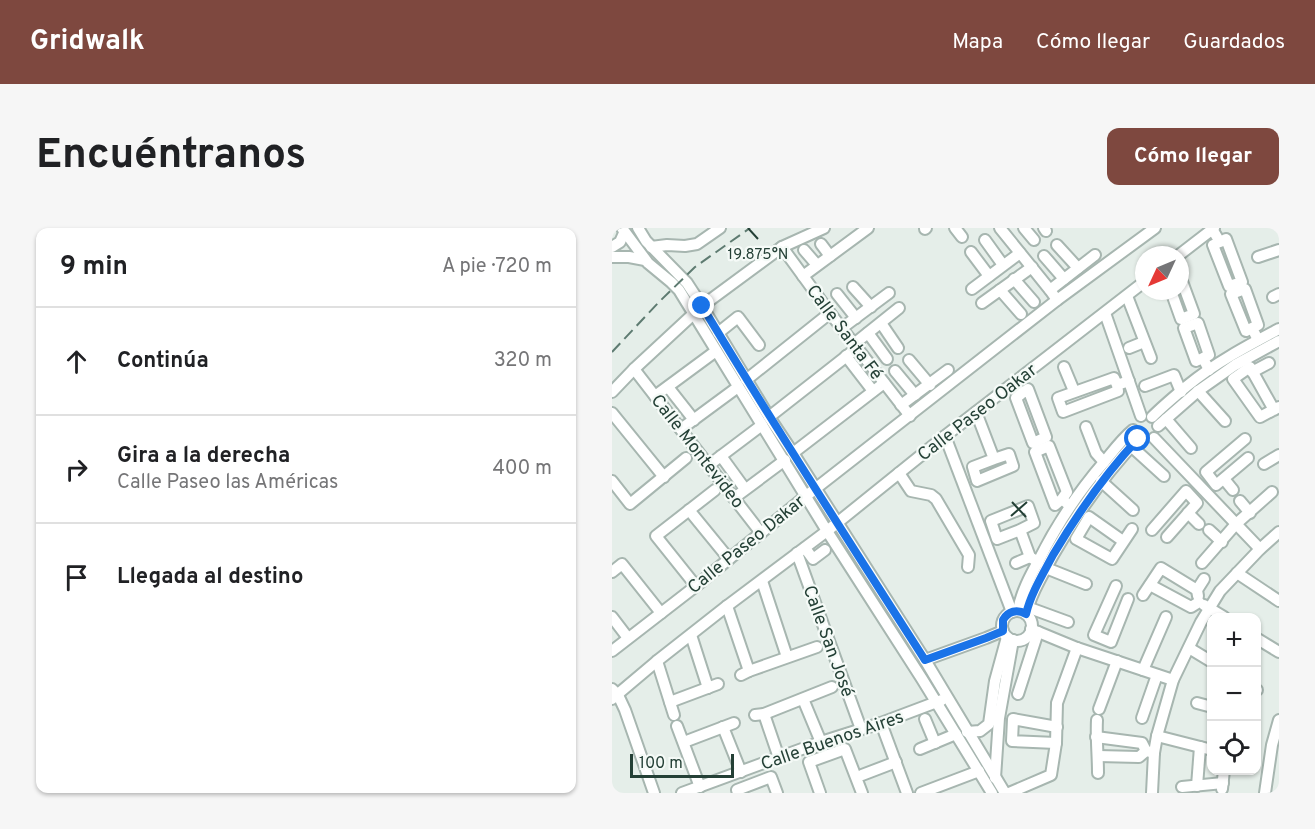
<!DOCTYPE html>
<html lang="es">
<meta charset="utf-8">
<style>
body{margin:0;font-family:Overpass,sans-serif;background:#f6f6f6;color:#202124}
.controls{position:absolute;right:18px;bottom:18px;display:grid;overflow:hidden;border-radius:12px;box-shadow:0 2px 4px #0004}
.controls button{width:54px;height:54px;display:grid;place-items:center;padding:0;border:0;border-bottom:2px solid #e0e0e0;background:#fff;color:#202124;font:30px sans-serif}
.compass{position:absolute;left:523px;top:18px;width:54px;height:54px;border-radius:50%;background:#fff;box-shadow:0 2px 4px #0004;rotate:226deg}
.scale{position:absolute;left:18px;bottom:15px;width:104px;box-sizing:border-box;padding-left:6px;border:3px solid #244036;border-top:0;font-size:16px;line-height:21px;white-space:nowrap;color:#244036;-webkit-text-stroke:4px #f5faf7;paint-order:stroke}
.stop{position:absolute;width:18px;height:18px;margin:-14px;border:4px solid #1a73e8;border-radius:50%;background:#fff}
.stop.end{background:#1a73e8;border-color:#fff;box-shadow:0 2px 6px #0008}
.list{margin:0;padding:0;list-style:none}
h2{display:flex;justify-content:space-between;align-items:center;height:78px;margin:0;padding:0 24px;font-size:26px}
h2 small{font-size:20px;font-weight:400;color:#757577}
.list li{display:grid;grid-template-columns:39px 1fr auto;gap:18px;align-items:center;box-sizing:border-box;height:108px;padding:0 24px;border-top:2px solid #e0e0e0}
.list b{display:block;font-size:22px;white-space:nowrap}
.list p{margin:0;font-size:20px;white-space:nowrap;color:#757577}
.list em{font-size:20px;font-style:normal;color:#757577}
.icon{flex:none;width:33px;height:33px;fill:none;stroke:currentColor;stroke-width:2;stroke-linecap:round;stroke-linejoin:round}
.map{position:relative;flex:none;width:667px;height:565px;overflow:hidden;border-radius:12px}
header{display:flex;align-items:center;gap:36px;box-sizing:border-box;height:84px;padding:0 30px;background:#7e483f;color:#fff}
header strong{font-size:28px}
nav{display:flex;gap:33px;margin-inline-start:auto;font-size:21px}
.intro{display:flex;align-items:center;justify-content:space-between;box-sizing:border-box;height:144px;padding:0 36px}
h1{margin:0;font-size:42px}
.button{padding:15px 27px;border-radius:12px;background:#7e483f;color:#fff;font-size:21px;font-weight:700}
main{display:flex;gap:36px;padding:0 36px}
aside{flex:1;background:#fff;border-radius:12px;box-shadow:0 2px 4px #0004}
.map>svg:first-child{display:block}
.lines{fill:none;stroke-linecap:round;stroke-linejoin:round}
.minor-casing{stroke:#a7b6b0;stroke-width:14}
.minor{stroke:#fff;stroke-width:10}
.rail{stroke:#5e7b71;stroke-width:2;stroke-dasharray:12 6;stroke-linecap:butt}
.route{stroke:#1a73e8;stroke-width:8}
.ticks{fill:none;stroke:#244036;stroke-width:2}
.labels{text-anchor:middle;stroke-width:4.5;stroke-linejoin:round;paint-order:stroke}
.street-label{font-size:18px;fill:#244036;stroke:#f5faf7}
.ticks-label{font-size:15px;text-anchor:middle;fill:#244036;stroke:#f5faf7;stroke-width:4.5;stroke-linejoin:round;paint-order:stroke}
</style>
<header>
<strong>Gridwalk</strong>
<nav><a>Mapa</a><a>Cómo llegar</a><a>Guardados</a></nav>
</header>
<div class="intro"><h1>Encuéntranos</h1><a class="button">Cómo llegar</a></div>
<main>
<aside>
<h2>9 min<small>A pie · 720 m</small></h2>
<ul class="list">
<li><svg class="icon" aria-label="ahead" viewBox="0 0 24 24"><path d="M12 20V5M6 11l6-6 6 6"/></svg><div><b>Continúa</b></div><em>320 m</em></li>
<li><svg class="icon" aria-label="right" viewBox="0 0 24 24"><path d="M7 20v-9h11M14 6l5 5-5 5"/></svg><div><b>Gira a la derecha</b><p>Calle Paseo las Américas</p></div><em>400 m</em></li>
<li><svg class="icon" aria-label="arrive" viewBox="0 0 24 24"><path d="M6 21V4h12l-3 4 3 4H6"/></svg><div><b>Llegada al destino</b></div></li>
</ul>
</aside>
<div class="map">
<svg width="667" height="565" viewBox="0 0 667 565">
<rect width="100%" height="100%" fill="#e5eee9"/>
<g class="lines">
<g class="minor-casing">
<g id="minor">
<polyline points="10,0 36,35 59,54 67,62 215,303 310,451 380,565"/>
<polyline points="26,0 34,13 75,55 90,78 157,189 181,225 313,432 393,565"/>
<polyline points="343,0 350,9"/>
<polyline points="388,0 438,62 445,72"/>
<polyline points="412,0 422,12"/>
<polyline points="432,0 434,3"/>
<polyline points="313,1 314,0"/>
<polyline points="600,1 608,14 614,11 630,54 617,58 601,17 608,14"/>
<polyline points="373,12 391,37"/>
<polyline points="209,16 218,28"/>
<polyline points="445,17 466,40"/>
<polyline points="0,19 8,14 12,5"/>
<polyline points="39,19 55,17 73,18 85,16 108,0"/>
<polyline points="170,19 218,85 298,188"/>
<polyline points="192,22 205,37"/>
<polyline points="359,24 377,48"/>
<polyline points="567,27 602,0"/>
<polyline points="432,28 452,51"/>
<polyline points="0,29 17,29 33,32"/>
<polyline points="646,29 667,22"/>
<polyline points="191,48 256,0"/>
<polyline points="402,51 422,74"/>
<polyline points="241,59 259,79"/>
<polyline points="360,61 408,25"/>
<polyline points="388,62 409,86"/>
<polyline points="438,62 483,27"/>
<polyline points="559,63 569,91 582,86 568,48"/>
<polyline points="225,66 244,90"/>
<polyline points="515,68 539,130"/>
<polyline points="661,69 667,66"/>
<polyline points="370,75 420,39"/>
<polyline points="493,85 529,188"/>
<polyline points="269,95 286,120"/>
<polyline points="230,100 277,65"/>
<polyline points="640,100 646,97 633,61 619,66 634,103 640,100 646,112"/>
<polyline points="106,105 126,89 147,117"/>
<polyline points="256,105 275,131"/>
<polyline points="242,116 287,80"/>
<polyline points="517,120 532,114"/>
<polyline points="234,128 261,163"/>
<polyline points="591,130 597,127 586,95 572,100 584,133 591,130 597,142"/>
<polyline points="297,132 318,157"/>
<polyline points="452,139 462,163"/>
<polyline points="22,141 149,305"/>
<polyline points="283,143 303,167"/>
<polyline points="640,144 657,135"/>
<polyline points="134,152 218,85"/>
<polyline points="402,155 409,166 404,170 421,215 434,209 416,161 409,166"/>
<polyline points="505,157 502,150 446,170 451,184 506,163 505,157 517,153"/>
<polyline points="533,158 562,147 569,164"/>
<polyline points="56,159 82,192"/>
<polyline points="586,163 613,193"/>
<polyline points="0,164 22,141 90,78 170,19 212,0"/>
<polyline points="43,168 104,123"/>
<polyline points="289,177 336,142"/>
<polyline points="662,182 638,139 621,151 648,189 667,179"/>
<polyline points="364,184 382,231 361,239 365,253 401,238 397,226 382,231"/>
<polyline points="0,185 52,249"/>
<polyline points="157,189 245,120"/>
<path d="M540,189C551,178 563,168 575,158C603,135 635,118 667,101"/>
<polyline points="554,191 579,220"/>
<polyline points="546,198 586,163 623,137 667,113"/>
<polyline points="474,199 484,225 492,234"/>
<polyline points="69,201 126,159"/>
<polyline points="333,208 400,384"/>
<polyline points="542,210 648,321"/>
<polyline points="633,211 594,244 604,257 636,230"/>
<polyline points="519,218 552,248"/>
<polyline points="181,225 272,155"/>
<polyline points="109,228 133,261"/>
<polyline points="652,236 667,227"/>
<polyline points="97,237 150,197"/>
<polyline points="287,245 299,263 319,267 324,271 357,327 356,339"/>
<polyline points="612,251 621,262"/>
<polyline points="0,253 18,276 74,230"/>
<polyline points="489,253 521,282"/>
<polyline points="122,270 173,232"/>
<polyline points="450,271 455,264 437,218 423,224 443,277 450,271 458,278"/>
<polyline points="628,273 638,285"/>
<polyline points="77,282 117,331"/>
<polyline points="576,285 587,296"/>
<polyline points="408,302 422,295 416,278 379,293 385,311 408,302 418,329 426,334"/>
<polyline points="540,302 574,263 585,275 555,309"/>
<polyline points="597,302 610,314"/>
<polyline points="511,313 477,289 464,311 500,331 520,301"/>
<polyline points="193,320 201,331 213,322"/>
<polyline points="185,325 249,501"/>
<polyline points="404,335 418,329"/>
<polyline points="590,335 624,296 660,264"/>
<polyline points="434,340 474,356"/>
<polyline points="0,344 10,336 49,385"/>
<polyline points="625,345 667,373"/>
<polyline points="150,353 175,429"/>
<polyline points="538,357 579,379 587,374"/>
<polyline points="84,358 44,308 103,262"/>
<polyline points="504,358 482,407 499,414 516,371"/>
<polyline points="531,367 549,340 585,362"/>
<polyline points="586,368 585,362 592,351"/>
<polyline points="592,377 612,389"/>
<polyline points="115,378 137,443"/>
<polyline points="415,379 456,394"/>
<path d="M406,383C409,365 418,348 427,332C445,296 467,263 493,233C502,222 510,211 521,202"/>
<circle cx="405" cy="398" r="15"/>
<path d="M414,386C419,365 431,346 441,327C465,285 493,246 526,211"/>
<polyline points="0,389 16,410"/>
<polyline points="419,401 465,420 561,452"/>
<polyline points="79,407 96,460"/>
<polyline points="644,410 667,424"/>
<polyline points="577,420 600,434"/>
<polyline points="0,423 84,358 194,268 445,72 543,0"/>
<polyline points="313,432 374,410 391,403"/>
<polyline points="45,433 62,487"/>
<polyline points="531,442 554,389"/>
<polyline points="129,447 137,443 205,419"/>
<polyline points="0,461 6,467 13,482 42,565"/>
<polyline points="644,462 645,462"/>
<polyline points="406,466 426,404"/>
<polyline points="0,471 45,433 115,378 215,303 333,208 532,54"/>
<polyline points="191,471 211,519"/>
<polyline points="58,474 106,456"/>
<polyline points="585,475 600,479"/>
<polyline points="487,481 505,433"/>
<polyline points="152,486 167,530"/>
<polyline points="143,487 152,486 220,459"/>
<polyline points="530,490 545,447"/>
<polyline points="313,491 323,515"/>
<path d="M485,492C484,510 486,527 486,545"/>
<polyline points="269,495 295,565"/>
<polyline points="65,498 88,559"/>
<polyline points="111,499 129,544"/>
<polyline points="355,504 368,503 377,496 383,453 395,409"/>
<polyline points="545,508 600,522"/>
<polyline points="484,509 530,515 534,523"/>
<polyline points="72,514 122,495"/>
<polyline points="444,515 400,513 401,491 445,499"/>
<polyline points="308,521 344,506"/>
<polyline points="486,528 527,529 534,523 542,525"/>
<polyline points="250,547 284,534"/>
<polyline points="383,550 387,490 401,412"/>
<polyline points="585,558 588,519"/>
<polyline points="570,559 611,555"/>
<polyline points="610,561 612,542"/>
<polyline points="70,565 209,514 269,495 330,472"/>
<polyline points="126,565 125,562 159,549 165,565"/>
<polyline points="208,565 197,534 233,521 250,565"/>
<polyline points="309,565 367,543"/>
<polyline points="397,565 439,547 444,515 445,475 465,420"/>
<polyline points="540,565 542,525 545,508 561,452 589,394 608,363 648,321 667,304"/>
<polyline points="653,565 660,517 667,492"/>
</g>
</g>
<use href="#minor" class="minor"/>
<polyline class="rail" points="0,124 47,74 83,39 138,0"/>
</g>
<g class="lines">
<path class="route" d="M90,78C162,198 238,315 313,432L374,410L391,403V392C396,383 405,381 414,386C419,365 431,346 441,327C466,285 493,246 526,211"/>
</g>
<path class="ticks" d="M136,0L146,11M400,274L414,289M399,288L415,274"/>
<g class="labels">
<g class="street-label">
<text transform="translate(233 104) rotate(53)" y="6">Calle Santa Fé</text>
<text transform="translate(365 184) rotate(-38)" y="6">Calle Paseo Oakar</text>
<text transform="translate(86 223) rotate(52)" y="6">Calle Montevideo</text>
<text transform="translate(134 316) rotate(-39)" y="6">Calle Paseo Dakar</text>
<text transform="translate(217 413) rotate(70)" y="6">Calle San José</text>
<text transform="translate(220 512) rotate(-19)" y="6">Calle Buenos Aires</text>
</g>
</g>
<g class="ticks-label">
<text x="146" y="31">19.875°N</text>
</g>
</svg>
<div class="controls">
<button>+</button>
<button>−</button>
<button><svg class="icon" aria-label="locate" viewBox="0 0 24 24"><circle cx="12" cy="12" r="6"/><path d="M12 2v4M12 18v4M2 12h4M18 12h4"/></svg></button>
</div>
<svg class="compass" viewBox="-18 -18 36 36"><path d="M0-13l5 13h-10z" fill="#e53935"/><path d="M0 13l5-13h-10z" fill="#757577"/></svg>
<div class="scale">100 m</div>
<div class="stop" style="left:526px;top:211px"></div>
<div class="stop end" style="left:90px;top:78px"></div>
</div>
</main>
